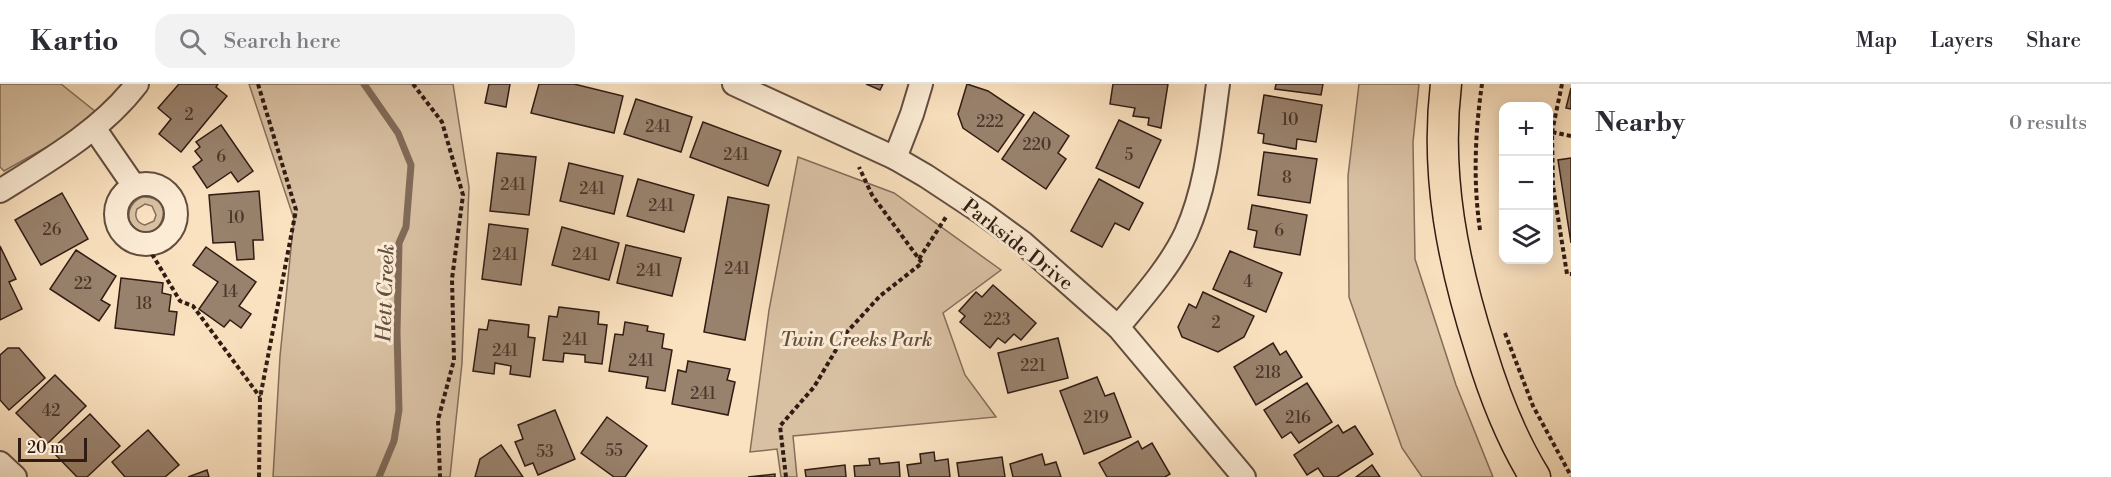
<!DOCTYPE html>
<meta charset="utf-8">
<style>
body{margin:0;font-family:"Libre Bodoni",serif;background:#f2f2f3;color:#2b2b33}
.controls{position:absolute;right:18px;top:18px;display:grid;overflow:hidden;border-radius:12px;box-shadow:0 3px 15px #0003}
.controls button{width:54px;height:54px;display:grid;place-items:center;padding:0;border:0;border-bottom:2px solid #e1e1e2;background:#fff;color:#2b2b33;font:30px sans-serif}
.scale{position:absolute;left:18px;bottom:15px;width:69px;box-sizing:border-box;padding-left:6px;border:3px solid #301c14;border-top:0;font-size:16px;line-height:21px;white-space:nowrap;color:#301c14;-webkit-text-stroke:4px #fcecd5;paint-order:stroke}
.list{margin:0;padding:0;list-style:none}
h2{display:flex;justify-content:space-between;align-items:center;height:78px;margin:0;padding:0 24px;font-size:26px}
h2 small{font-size:20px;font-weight:400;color:#7c7c81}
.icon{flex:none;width:33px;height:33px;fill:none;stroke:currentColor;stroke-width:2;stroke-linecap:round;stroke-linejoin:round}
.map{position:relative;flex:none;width:1571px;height:393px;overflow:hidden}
header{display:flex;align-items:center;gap:36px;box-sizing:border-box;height:84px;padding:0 30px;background:#fff;border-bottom:2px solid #e1e1e2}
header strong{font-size:28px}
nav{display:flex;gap:33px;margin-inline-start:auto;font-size:21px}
.search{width:420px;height:54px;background:#f2f2f3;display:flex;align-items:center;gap:15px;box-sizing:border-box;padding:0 21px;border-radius:18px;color:#7c7c81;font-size:22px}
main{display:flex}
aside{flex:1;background:#fff}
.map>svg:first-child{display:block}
.green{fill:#d8c0a2;stroke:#846e5b;stroke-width:1.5;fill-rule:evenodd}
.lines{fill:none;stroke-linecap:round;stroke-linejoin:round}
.stream{stroke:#806a58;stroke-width:7}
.building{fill:#99826d;stroke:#301c14;stroke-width:1.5}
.minor-casing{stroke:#624d3f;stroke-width:26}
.major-casing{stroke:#301c14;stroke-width:33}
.path{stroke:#301c14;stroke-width:4;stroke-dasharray:4.5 3;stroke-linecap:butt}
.minor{stroke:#fcecd5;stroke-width:22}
.major{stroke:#fae1bf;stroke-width:30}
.labels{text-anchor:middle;stroke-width:6;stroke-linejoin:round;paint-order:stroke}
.number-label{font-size:16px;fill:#4a362a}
.street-label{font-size:20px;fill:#301c14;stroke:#fcecd5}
.park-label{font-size:20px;font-style:italic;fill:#624d3f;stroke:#fcecd5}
.water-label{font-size:21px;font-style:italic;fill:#655041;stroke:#fcecd5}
</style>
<header>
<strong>Kartio</strong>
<div class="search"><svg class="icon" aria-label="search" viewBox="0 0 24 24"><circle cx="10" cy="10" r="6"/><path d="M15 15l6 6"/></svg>Search here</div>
<nav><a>Map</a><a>Layers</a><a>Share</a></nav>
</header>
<main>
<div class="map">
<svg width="1571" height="393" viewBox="0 0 1571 393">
<rect width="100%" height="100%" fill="#fae1bf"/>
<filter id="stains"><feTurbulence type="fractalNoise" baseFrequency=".00333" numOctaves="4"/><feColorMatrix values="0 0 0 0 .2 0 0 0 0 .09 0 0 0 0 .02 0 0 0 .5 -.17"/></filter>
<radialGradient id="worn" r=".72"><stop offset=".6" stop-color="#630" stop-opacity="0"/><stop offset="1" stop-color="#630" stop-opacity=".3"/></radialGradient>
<g class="green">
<polygon points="0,0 61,0 96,28 63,54 4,87 0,83"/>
<polygon points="249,0 453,0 469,103 462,279 450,393 273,393 280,272 294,135"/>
<polygon points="1359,0 1419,0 1413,58 1415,175 1456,301 1493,393 1422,393 1402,364 1349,213 1348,92"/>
<polygon points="798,73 894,109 1001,186 943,229 965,291 996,333 793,352 797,393 781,393 777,365 750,368 769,226"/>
<path d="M142,113C181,111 159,165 135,144C123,134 130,118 142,113ZM145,120L152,122L156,131L154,137L145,141C137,139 134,133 137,125Z"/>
</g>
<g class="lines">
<polyline class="stream" points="364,0 398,49 411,81 406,143 399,159 397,248 399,326 394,357 379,393"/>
</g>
<g class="building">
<polygon points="179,0 218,0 216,3 227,12 181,68 159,50 171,35 158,24"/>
<polygon points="489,0 510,0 506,23 485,19"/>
<polygon points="539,0 574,0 623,12 614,49 531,29"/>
<polygon points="866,0 883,0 880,6"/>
<polygon points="967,0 988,7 1024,31 998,68 963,44 958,30"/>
<polygon points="1113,0 1168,0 1161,44 1148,41 1149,34 1133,32 1135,24 1110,20"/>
<polygon points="1276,0 1323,0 1321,11 1275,5"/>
<polygon points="1571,4 1571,25 1566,24"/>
<polygon points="1264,11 1322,21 1316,58 1297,55 1296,65 1263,59 1264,50 1258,49"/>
<polygon points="636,15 692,33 681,68 624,50"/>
<polygon points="1034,28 1069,52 1058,69 1066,75 1046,105 1002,75"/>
<polygon points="1119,36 1161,56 1139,104 1096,84"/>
<polygon points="703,38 781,67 768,102 690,73"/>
<polygon points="221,41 253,87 238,98 231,88 207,104 193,83 202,76 195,67 200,63 196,58"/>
<polygon points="1264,68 1317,75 1310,119 1258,111"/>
<polygon points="497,69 536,73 529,131 490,127"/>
<polygon points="1571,74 1571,159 1558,76"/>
<polygon points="569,79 623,92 614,130 560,117"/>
<polygon points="638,95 694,111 684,148 627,132"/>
<polygon points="1099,95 1143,119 1129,146 1115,139 1102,163 1071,147"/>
<polygon points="259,107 263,156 253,156 254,175 237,176 235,158 213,159 209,111"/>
<polygon points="62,109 88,155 41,181 15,136"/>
<polygon points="728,113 769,121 745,256 704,248"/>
<polygon points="1252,121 1307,131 1300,171 1254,163 1257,147 1248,145"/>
<polygon points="489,140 528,145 521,201 482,195"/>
<polygon points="562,143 619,159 609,196 552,181"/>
<polygon points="626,161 681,174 672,212 617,199"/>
<polygon points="0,162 16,195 9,198 22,225 0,236"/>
<polygon points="206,163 256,198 239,222 251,230 241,244 230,236 224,243 199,225 218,198 193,181"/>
<polygon points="76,166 116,192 101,216 110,221 99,237 50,205"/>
<polygon points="1230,167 1282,189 1266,228 1213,205"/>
<polygon points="121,194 163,199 162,209 171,211 169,227 177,228 174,251 115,244"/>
<polygon points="993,201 1036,239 1021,256 1014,250 1005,259 998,254 990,264 960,238 965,232 959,227 976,208 982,213"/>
<polygon points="1203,208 1254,232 1244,253 1218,268 1182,253 1178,243 1189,220 1196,224"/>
<polygon points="559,223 599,228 598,240 607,241 602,280 585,278 585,271 564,269 563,278 543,276 549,232 557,233"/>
<polygon points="489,236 529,241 528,253 535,254 530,293 510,290 511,282 495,279 494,290 473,287 479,245 487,246"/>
<polygon points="625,238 648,242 647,247 664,250 662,264 672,266 665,307 646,304 648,293 609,287 615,250 623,251"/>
<polygon points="1058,254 1068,294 1008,309 998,269"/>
<polygon points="1273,259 1280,271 1286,267 1302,293 1256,321 1234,283"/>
<polygon points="8,264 19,264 45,294 9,326 0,316 0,271"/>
<polygon points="688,277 730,285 727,296 735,298 728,331 672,320 678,286 686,288"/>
<polygon points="55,291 86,322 47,360 16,329"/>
<polygon points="1097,293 1105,312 1114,309 1131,353 1084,370 1060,307"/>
<polygon points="1307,299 1332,338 1299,359 1291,348 1282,354 1264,326"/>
<polygon points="555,326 575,375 538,391 533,379 525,382 515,358 523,355 518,341"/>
<polygon points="90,330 120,362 87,393 77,393 51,366"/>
<polygon points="607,333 647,362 625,393 614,393 581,369"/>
<polygon points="1338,341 1343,349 1355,342 1373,370 1337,393 1324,393 1318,384 1307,391 1294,371"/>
<polygon points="148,346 179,381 165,393 125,393 112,378"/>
<polygon points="1138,357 1142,365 1152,359 1170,390 1165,393 1107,393 1099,379"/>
<polygon points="501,361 523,393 475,393 480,375"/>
<polygon points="934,368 935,377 948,375 950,393 909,393 907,381 921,379 920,370"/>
<polygon points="1042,370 1045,381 1056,378 1061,393 1013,393 1010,380"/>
<polygon points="1002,373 1005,393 959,393 957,379"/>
<polygon points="879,374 880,380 899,378 900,393 855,393 854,382 870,381 869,375"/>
<polygon points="845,381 846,393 806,393 805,386"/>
<polygon points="1372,381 1380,393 1356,393"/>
<polygon points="207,386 209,393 188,393"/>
<polygon points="775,390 775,393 748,393"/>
</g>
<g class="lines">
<g class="minor-casing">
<g id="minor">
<polyline points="734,0 895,74 926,92 982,129 1023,159 1118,243 1244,393"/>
<polyline points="94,44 134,102"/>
<polyline points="895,74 912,30 921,0"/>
<circle cx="146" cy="130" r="30"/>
<path d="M0,107C48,77 102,46 137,0"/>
<path d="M1118,243C1142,214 1170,183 1186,149C1207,102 1211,50 1218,0"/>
<polyline points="0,379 15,393"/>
</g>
</g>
<g class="major-casing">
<path id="major" d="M1446,0C1435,92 1453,179 1481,267C1494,310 1511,354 1535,393"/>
</g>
<g class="path">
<polyline points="258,0 296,126 260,314 259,393"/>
<polyline points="413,0 442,38 463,111 452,195 454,276 438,336 440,393"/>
<polyline points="1562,0 1552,48 1553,102 1567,190 1571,190"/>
<polyline points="1552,48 1571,52"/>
<path d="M1480,146C1473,98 1475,48 1482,0"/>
<polyline points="152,170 180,217 193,222 260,313"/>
<polyline points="919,175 946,133"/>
<polyline points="1505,249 1533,322 1571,392"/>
<polyline points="786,393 780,342 814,303 846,249 880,212 922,179 872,111 859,83"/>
</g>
<use href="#minor" class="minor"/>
<use href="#major" class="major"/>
</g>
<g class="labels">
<g class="number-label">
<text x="189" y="36">2</text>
<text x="1290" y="41">10</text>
<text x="990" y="43">222</text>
<text x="658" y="48">241</text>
<text x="1037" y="66">220</text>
<text x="736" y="76">241</text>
<text x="1129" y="76">5</text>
<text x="221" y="78">6</text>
<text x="1287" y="99">8</text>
<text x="513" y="106">241</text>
<text x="592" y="110">241</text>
<text x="661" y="127">241</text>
<text x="236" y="139">10</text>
<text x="52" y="151">26</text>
<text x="1279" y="152">6</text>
<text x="505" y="176">241</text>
<text x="585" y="176">241</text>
<text x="737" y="190">241</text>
<text x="649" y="192">241</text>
<text x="1248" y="203">4</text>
<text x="83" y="205">22</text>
<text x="230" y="213">14</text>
<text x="144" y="225">18</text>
<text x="997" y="241">223</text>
<text x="1216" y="244">2</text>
<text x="575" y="261">241</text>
<text x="505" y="272">241</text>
<text x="641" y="282">241</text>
<text x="1033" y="287">221</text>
<text x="1268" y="294">218</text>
<text x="703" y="315">241</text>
<text x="51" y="332">42</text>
<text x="1096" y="339">219</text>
<text x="1298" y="339">216</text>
<text x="614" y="372">55</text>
<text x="545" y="373">53</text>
</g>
<g class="street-label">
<text transform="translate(1018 160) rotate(38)" y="7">Parkside Drive</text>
</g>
<g class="park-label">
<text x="856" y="262">Twin Creeks Park</text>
</g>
<g class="water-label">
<text transform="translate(385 209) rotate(-88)" y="7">Hett Creek</text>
</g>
</g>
<rect width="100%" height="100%" filter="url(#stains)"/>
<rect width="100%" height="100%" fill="url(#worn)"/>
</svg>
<div class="controls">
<button>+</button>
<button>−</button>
<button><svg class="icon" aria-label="layers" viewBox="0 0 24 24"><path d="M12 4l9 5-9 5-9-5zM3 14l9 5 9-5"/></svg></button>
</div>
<div class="scale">20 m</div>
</div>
<aside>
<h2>Nearby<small>0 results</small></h2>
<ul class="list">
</ul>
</aside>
</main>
